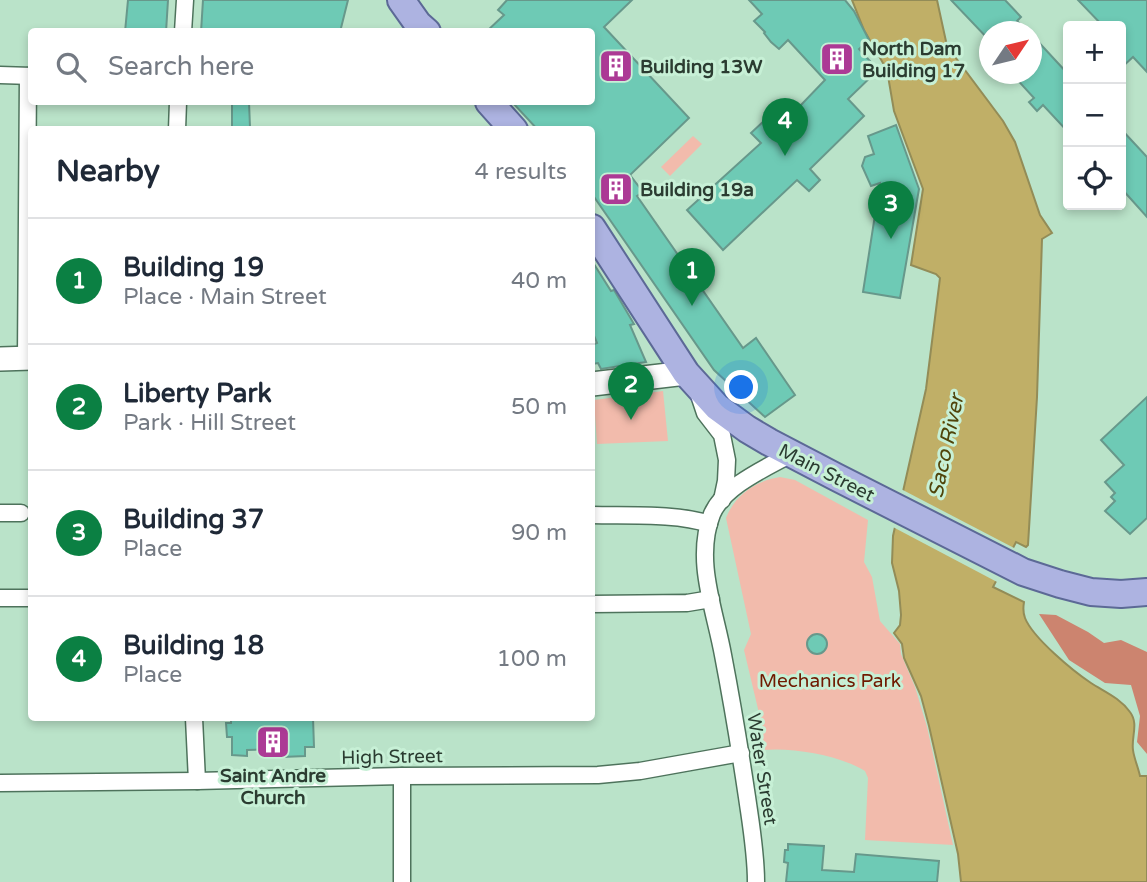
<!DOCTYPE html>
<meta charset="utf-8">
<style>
body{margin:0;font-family:"Varela Round",sans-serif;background:#f6f6f7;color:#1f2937}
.controls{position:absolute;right:21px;top:21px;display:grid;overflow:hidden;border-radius:7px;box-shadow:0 4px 10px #0003}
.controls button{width:63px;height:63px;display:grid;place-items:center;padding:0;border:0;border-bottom:2px solid #e0e1e3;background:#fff;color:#1f2937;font:35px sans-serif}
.compass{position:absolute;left:979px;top:21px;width:63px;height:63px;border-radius:50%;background:#fff;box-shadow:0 4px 10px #0003;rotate:55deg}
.you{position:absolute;left:742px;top:388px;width:24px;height:24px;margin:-18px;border:5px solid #fff;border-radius:50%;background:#1a73e8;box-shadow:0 0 0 10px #1a73e833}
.badge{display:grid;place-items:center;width:46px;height:46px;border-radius:50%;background:#0b8043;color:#fff;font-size:23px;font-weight:700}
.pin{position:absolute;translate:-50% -58px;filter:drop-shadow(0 2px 4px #0008)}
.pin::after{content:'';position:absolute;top:37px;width:24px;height:21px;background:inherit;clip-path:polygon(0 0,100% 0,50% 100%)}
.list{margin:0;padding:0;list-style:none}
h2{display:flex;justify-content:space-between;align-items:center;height:91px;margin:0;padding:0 28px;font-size:30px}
h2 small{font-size:23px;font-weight:400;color:#747a83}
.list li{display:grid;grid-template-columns:46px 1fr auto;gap:21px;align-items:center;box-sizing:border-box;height:126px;padding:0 28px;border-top:2px solid #e0e1e3}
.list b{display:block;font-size:26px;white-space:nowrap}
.list p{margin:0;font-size:23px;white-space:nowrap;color:#747a83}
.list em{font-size:23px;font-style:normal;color:#747a83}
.icon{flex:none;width:38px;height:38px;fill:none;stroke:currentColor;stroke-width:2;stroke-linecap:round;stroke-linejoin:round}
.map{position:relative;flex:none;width:1147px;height:882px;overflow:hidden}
.search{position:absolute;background:#fff;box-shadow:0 4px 10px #0003;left:28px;top:28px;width:567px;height:77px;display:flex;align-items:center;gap:18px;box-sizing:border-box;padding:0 24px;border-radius:7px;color:#747a83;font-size:26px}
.panel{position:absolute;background:#fff;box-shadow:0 4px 10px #0003;left:28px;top:126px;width:567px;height:595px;border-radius:7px}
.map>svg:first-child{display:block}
.green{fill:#f2bbac}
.forest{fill:#cc846f}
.water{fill:#c0af67;stroke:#938c57;stroke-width:2}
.pier{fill:#bae3c9}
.building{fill:#6ecab5;stroke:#67988b;stroke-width:2}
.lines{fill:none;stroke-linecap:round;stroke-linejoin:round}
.street-casing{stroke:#4e735c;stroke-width:19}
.secondary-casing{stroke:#4e735c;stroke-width:26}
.primary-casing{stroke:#5c6996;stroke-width:30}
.street{stroke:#fff;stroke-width:16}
.secondary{stroke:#fff;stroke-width:23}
.primary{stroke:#adb3e1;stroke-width:26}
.labels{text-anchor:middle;stroke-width:6;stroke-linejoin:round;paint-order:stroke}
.poi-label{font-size:19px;font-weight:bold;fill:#2b3c31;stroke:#c7f0d6;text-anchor:start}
.street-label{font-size:19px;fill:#2b3c31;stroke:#c7f0d6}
.park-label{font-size:19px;fill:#6f1900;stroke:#c7f0d6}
.water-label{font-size:21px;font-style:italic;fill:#50440a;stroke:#c7f0d6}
</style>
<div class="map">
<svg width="1147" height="882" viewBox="0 0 1147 882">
<rect width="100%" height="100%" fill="#bae3c9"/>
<g class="green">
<polygon points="693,136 702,144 670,176 661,167"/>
<polygon points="663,391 668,441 597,444 594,400"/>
<path d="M780,477L795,480L868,520L864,562L872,577L880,621L900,644L901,654L915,687L927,727L953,845L865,840L868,778L865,771C839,755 792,747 763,750V730L744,650L751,634L726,518C735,495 755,481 780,477Z"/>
</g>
<polygon class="forest" points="1039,614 1056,615 1088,632 1104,643 1121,640 1147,652 1147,754 1137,742 1140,716 1131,685 1105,683 1069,660"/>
<path class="water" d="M852,0H937L947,46L1003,121L1015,142L1040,215L1052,233L1042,239L1037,397L1028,545L1026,547L1016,542L993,587L1024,602C1023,608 1023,613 1025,618C1033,638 1073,671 1091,683C1105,692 1120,698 1130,712C1139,724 1131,737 1133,750C1134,758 1138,767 1140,776H1147V882H961L958,854L929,726L921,696L904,658L902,644L894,633L900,625L901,615L899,591L892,563L893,536L926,389L940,278L936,274L911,265L923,189L894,111L887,70L864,30Z"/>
<polygon class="pier" points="899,488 1016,549 999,583 891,526"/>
<g class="building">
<polygon points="128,0 168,0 166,32 125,32"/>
<polygon points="203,0 348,0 340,32 201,32"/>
<polygon points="507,0 632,0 604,27 689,118 630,175 643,192 637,196 743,348 756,338 795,395 765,417 714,370 592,194 592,130 538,130 512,102 592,102 592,32 486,32 504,15 498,10"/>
<polygon points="749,0 845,0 854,11 869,40 859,49 878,70 848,99 864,116 810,169 820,180 809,191 797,180 723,250 687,210 761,143 751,133 765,120 776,131 825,80 788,40 779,49 771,42 764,33 765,32 754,21 762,14"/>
<polygon points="951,0 1005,0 1021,17 1017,21 1028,32 990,32 990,41"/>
<polygon points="1078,0 1147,0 1147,72 1133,57 1121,68 1121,26 1103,26"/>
<polygon points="1032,35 1068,74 1068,132 1043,105 1037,111 1029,102 1034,98 1012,74 1032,74"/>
<polygon points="232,102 249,102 250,127 232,128"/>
<polygon points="896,125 919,189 900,298 863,292 880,183 871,186 862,166 865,157 874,154 868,136"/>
<polygon points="1121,129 1147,157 1147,217 1121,188"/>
<polygon points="592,261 611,291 614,290 634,324 630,325 646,362 601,369 598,363 592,364 592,345 597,343 592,331"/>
<polygon points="1147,397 1147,518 1130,534 1105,511 1115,501 1111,497 1115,493 1105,482 1124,465 1101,440"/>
<circle cx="817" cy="644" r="10"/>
<polygon points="231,718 313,718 314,747 305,747 305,756 283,757 283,749 247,750 247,756 232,755 232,737 227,737 226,723 231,723"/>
<polygon points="788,844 824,846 822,870 854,872 856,854 939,861 937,882 786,882 788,863 784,862 785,850 788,850"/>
</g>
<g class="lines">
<g class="street-casing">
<g id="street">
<polyline points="183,32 185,0"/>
<polyline points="0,75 32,76"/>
<polyline points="177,130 178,102"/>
<polyline points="26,358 28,76"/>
<polyline points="698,392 705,413 722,435 727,460 726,481 722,500"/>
<polyline points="0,513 21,513"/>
<path d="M592,515C626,516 678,513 709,524"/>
<polyline points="0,598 32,598"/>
<polyline points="592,604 687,603 711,599"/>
<polyline points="194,718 197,781"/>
<polyline points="402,776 402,882"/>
<polyline points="0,783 197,781 402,776 598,775 640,771 741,753"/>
<path d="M756,882C756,853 751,825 747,797C740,750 732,702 723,655C715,610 694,560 712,514C724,486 766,468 791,454"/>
</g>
</g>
<g class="secondary-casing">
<g id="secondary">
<polyline points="0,359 32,358"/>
<polyline points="592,384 686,373"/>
</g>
</g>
<g class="primary-casing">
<g id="primary">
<polyline points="401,0 418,24 427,32"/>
<polyline points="489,102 514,130"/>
<polyline points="592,228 686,373 717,407 747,429 769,442 836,477 1023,572 1060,584 1091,592 1121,594 1147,592"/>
</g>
</g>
<use href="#street" class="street"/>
<use href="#secondary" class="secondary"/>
<use href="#primary" class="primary"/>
</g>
<defs>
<g id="building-square" transform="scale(1.75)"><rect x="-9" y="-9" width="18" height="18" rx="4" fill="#ac3a95" stroke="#c7f0d6"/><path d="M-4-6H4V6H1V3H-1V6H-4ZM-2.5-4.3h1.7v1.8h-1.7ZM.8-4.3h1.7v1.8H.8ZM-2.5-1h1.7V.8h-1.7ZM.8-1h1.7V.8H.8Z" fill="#fff"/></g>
</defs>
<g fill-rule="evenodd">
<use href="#building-square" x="837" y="59"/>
<use href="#building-square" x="616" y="66"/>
<use href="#building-square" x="616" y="189"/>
<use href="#building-square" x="273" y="742"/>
</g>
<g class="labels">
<g class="poi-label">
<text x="862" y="55">North Dam<tspan x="862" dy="22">Building 17</tspan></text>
<text x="640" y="73">Building 13W</text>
<text x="640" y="196">Building 19a</text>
<text x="273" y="782" text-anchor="middle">Saint Andre<tspan x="273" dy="22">Church</tspan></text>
</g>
<g class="street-label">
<text transform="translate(827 472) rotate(27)" y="7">Main Street</text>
<text transform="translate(392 756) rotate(-1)" y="7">High Street</text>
<text transform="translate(763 769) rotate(81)" y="7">Water Street</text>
</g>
<g class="park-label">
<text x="830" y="687">Mechanics Park</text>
</g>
<g class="water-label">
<text transform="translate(946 446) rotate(-78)" y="7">Saco River</text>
</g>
</g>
</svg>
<div class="controls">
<button>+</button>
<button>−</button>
<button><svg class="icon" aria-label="locate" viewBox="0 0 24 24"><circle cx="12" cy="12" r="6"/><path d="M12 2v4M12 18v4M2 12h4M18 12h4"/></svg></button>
</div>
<svg class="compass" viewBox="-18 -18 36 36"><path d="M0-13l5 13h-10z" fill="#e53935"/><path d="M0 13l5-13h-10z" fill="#747a83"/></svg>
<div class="you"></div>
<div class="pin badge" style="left:692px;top:306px">1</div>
<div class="pin badge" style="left:631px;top:420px">2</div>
<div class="pin badge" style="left:891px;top:239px">3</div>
<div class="pin badge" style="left:785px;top:156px">4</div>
<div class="search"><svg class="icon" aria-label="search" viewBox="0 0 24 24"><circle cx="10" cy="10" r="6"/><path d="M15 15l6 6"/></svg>Search here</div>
<section class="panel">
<h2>Nearby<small>4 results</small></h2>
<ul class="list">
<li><span class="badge">1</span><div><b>Building 19</b><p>Place · Main Street</p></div><em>40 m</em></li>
<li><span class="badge">2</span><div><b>Liberty Park</b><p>Park · Hill Street</p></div><em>50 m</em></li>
<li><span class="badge">3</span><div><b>Building 37</b><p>Place</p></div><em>90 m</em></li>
<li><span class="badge">4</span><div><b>Building 18</b><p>Place</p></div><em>100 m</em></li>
</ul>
</section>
</div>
